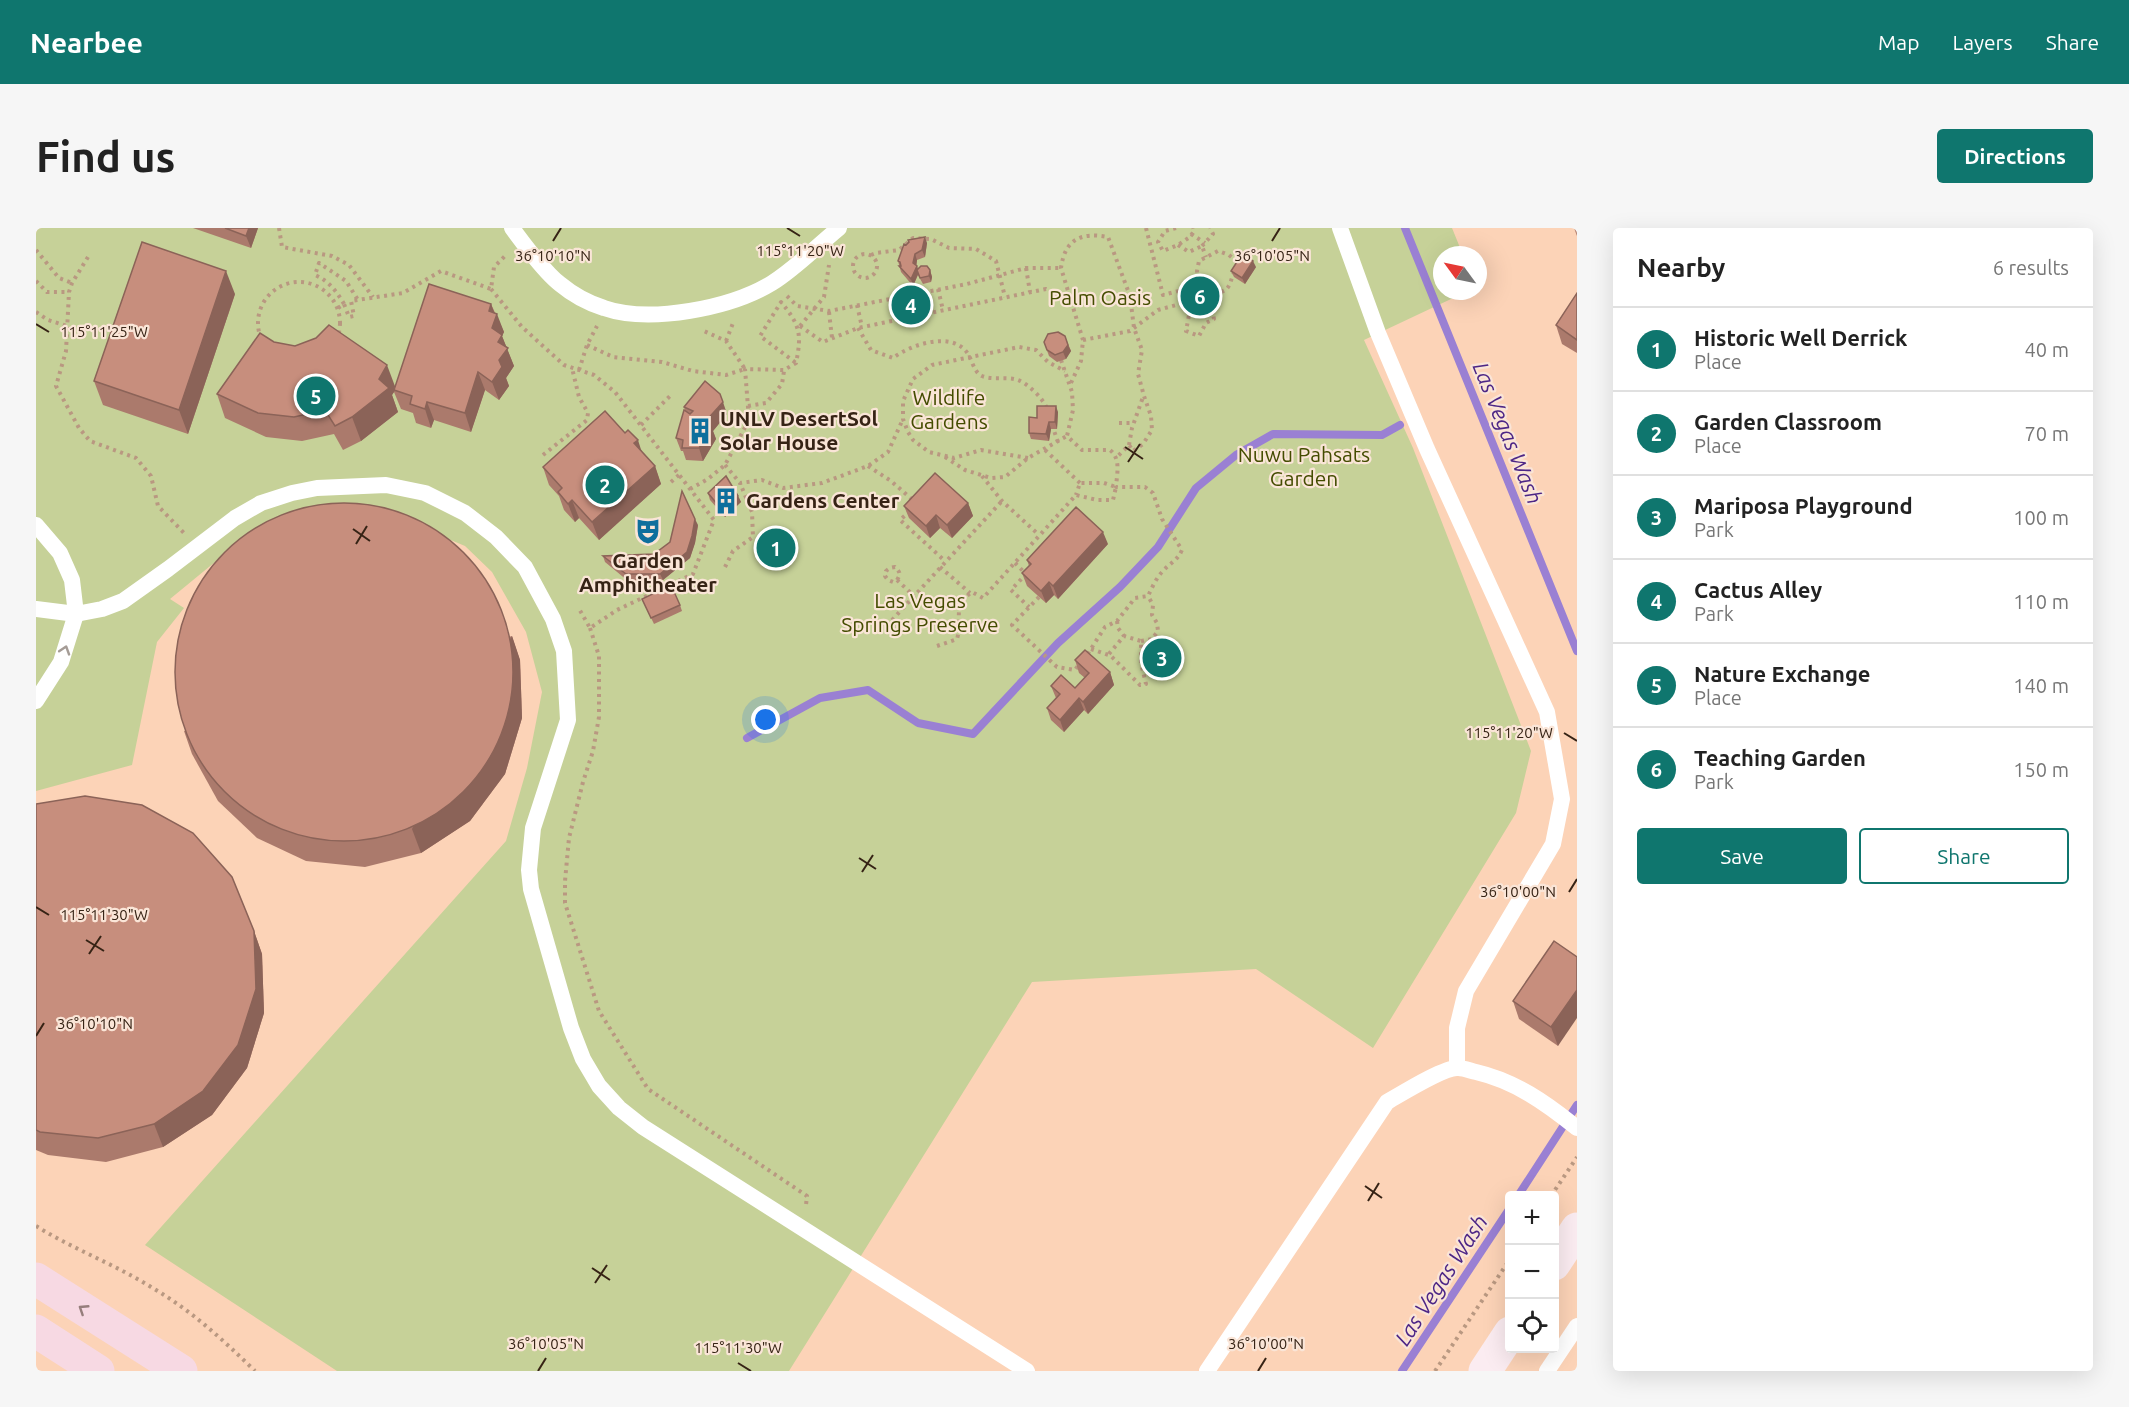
<!DOCTYPE html>
<meta charset="utf-8">
<style>
body{margin:0;font-family:Ubuntu,sans-serif;background:#f6f6f6;color:#222}
.controls{position:absolute;right:18px;bottom:18px;display:grid;overflow:hidden;border-radius:6px;box-shadow:0 6px 24px #0002}
.controls button{width:54px;height:54px;display:grid;place-items:center;padding:0;border:0;border-bottom:2px solid #e0e0e0;background:#fff;color:#222;font:30px sans-serif}
.compass{position:absolute;left:1397px;top:18px;width:54px;height:54px;border-radius:50%;background:#fff;box-shadow:0 6px 24px #0002;rotate:303deg}
.you{position:absolute;left:730px;top:492px;width:21px;height:21px;margin:-15px;border:4px solid #fff;border-radius:50%;background:#1a73e8;box-shadow:0 0 0 9px #1a73e833}
.badge{display:grid;place-items:center;width:39px;height:39px;border-radius:50%;background:#0f766e;color:#fff;font-size:20px;font-weight:700}
.pin{position:absolute;translate:-50% -50%;border:3px solid #fff;box-shadow:0 2px 6px #0006}
.list{margin:0;padding:0;list-style:none}
h2{display:flex;justify-content:space-between;align-items:center;height:78px;margin:0;padding:0 24px;font-size:26px}
h2 small{font-size:20px;font-weight:400;color:#767676}
.list li{display:grid;grid-template-columns:39px 1fr auto;gap:18px;align-items:center;box-sizing:border-box;height:84px;padding:0 24px;border-top:2px solid #e0e0e0}
.list b{display:block;font-size:22px;white-space:nowrap}
.list p{margin:0;font-size:20px;white-space:nowrap;color:#767676}
.list em{font-size:20px;font-style:normal;color:#767676}
.actions{display:flex;gap:12px;padding:18px 24px}
.actions a{flex:1;padding:14px 0;border:2px solid #0f766e;border-radius:6px;text-align:center;font-size:21px;color:#0f766e}
.actions .main{background:#0f766e;color:#fff}
.icon{flex:none;width:33px;height:33px;fill:none;stroke:currentColor;stroke-width:2;stroke-linecap:round;stroke-linejoin:round}
.map{position:relative;flex:none;width:1541px;height:1143px;overflow:hidden;border-radius:6px}
header{display:flex;align-items:center;gap:36px;box-sizing:border-box;height:84px;padding:0 30px;background:#0f766e;color:#fff}
header strong{font-size:28px}
nav{display:flex;gap:33px;margin-inline-start:auto;font-size:21px}
.intro{display:flex;align-items:center;justify-content:space-between;box-sizing:border-box;height:144px;padding:0 36px}
h1{margin:0;font-size:42px}
.button{padding:15px 27px;border-radius:6px;background:#0f766e;color:#fff;font-size:21px;font-weight:700}
main{display:flex;gap:36px;padding:0 36px}
aside{flex:1;background:#fff;border-radius:6px;box-shadow:0 6px 24px #0002}
.map>svg:first-child{display:block}
.green{fill:#c6d198}
.lines{fill:none;stroke-linecap:round;stroke-linejoin:round}
.stream{stroke:#9a80d3;stroke-width:8}
.path{stroke:#b99881;stroke-width:4;stroke-dasharray:3 4.5;stroke-linecap:butt}
.lane{stroke:#fff;stroke-width:16}
.secondary{stroke:#fbecf1;stroke-width:33}
.primary{stroke:#f7d9e3;stroke-width:33}
.wall{fill:#ab7a6c}
.shaded-wall{fill:#8b6358}
.building{fill:#c78e7d;stroke:#8b6358;stroke-width:1.5}
.oneway{stroke:#a59c96}
.oneway2{stroke:#967e7c}
.ticks{fill:none;stroke:#362315;stroke-width:2}
.labels{text-anchor:middle;stroke-width:4.5;stroke-linejoin:round;paint-order:stroke}
.park-label{font-size:21px;fill:#444c00;stroke:#fae5d7}
.poi-label{font-size:21px;font-weight:bold;fill:#362315;stroke:#fae5d7;text-anchor:start}
.water-label{font-size:22px;font-style:italic;fill:#4d2686;stroke:#fae5d7}
.ticks-label{font-size:15px;text-anchor:middle;fill:#362315;stroke:#fae5d7;stroke-width:4.5;stroke-linejoin:round;paint-order:stroke}
</style>
<header>
<strong>Nearbee</strong>
<nav><a>Map</a><a>Layers</a><a>Share</a></nav>
</header>
<div class="intro"><h1>Find us</h1><a class="button">Directions</a></div>
<main>
<div class="map">
<svg width="1541" height="1143" viewBox="0 0 1541 1143">
<rect width="100%" height="100%" fill="#fcd3b7"/>
<polygon class="green" points="0,0 1416,0 1427,27 1406,27 1406,63 1432,63 1328,112 1377,220 1495,523 1480,585 1337,820 1220,741 996,754 753,1143 301,1143 109,1017 470,613 491,540 506,464 490,404 456,344 429,318 355,287 207,311 134,371 148,380 121,414 96,537 0,563"/>
<g class="lines">
<g class="stream">
<polyline points="1369,0 1541,423"/>
<polyline points="711,510 784,470 832,462 882,495 937,506 1022,415 1084,359 1122,319 1160,260 1200,227 1237,206 1346,207 1364,197"/>
<polyline points="1482,968 1541,877"/>
<polyline points="1366,1143 1474,980"/>
</g>
<g class="path">
<polyline points="243,0 246,19 296,28 313,37 337,69"/>
<polyline points="1110,0 1127,67 1162,58"/>
<polyline points="1140,0 1129,3 1122,14 1127,23 1142,17 1154,9 1158,3 1157,0"/>
<polyline points="1155,6 1169,15"/>
<polyline points="1142,17 1153,24 1166,18 1170,29"/>
<polyline points="1166,18 1177,6 1174,0"/>
<polyline points="0,22 23,50 36,55"/>
<circle cx="829" cy="38" r="12"/>
<polyline points="835,27 840,25 863,22 877,10 895,11 913,20 940,21 960,33 969,69"/>
<polyline points="52,29 36,55 33,64 30,123 20,158 43,200 54,213 100,230 115,248 122,278 148,305"/>
<polyline points="990,40 994,64"/>
<polyline points="0,53 11,64 33,64"/>
<circle cx="263" cy="95" r="41"/>
<polyline points="455,61 486,99 528,137 558,147 579,164 678,292 657,346 581,382 554,400 542,379"/>
<polyline points="902,61 907,82"/>
<polyline points="881,65 886,87"/>
<polyline points="1173,67 1163,64 1161,43 1163,33 1182,23 1193,27 1202,35"/>
<polyline points="751,68 761,78 793,83 931,56 990,40 1025,40"/>
<polyline points="1151,74 1163,64"/>
<path d="M308,76C301,64 293,53 279,47L283,35L310,53L322,72"/>
<polyline points="821,77 826,99"/>
<polyline points="302,80 308,76 313,89 318,88 315,73 367,65 405,43 455,61 458,39 471,26"/>
<polyline points="0,84 12,92 31,98"/>
<polyline points="793,84 796,110"/>
<polyline points="764,98 787,114 822,100 1010,61 1035,74"/>
<polyline points="764,98 788,69 793,37"/>
<path d="M822,100L835,122L857,130C874,117 912,104 929,122C936,129 937,144 946,148C956,152 968,149 978,151C989,152 1008,171 1011,181"/>
<path d="M1047,112L1094,103L1122,82L1151,74L1154,82L1150,103L1163,108L1170,95L1178,91L1173,67C1196,62 1191,61 1199,42"/>
<polyline points="690,113 697,95"/>
<polyline points="551,117 577,129 626,134 657,143 690,147 709,141 690,113 668,103"/>
<path d="M1025,132L1036,164L1037,182L1031,208L1046,222H1074C1085,231 1081,245 1080,259H1109L1117,265L1126,291L1146,322C1141,333 1134,335 1127,343C1120,350 1116,360 1112,368L1099,370L1081,393L1069,399L1051,427"/>
<polyline points="543,142 551,117 561,98"/>
<path d="M1035,155L1045,133L1047,112L1025,40C1029,11 1045,4 1072,9L1094,68L1098,100L1106,122L1102,146L1108,168L1115,188L1116,202L1107,216L1097,223L1093,217L1080,230"/>
<polyline points="712,178 730,175 746,156 748,143"/>
<polyline points="1083,195 1098,195"/>
<polyline points="605,197 634,168"/>
<polyline points="1016,197 1022,214"/>
<polyline points="1093,217 1096,200 1107,169"/>
<polyline points="1009,222 1044,255"/>
<polyline points="507,227 551,192 552,185 543,169 536,140"/>
<polyline points="909,229 929,242 955,250 969,249 992,230 1031,208"/>
<polyline points="992,230 945,222 918,230 893,224 877,212 872,204 867,191 867,173 877,151 896,137 983,119 1000,122 1012,134 1029,143"/>
<polyline points="689,237 704,255 726,252 747,260 786,255 832,238 852,224 867,191"/>
<polyline points="832,238 855,253 879,274"/>
<polyline points="946,248 966,273 1003,307"/>
<polyline points="635,254 643,247"/>
<path d="M654,261L672,251L689,237L713,192L709,141L748,142L760,135C766,106 764,97 745,74L724,108L760,135"/>
<polyline points="874,283 864,292 909,333"/>
<polyline points="979,335 990,346 975,362 993,379"/>
<polyline points="689,339 697,323 717,309 716,284 704,255"/>
<polyline points="904,339 934,365"/>
<path d="M861,352C865,346 864,344 859,339L854,340L850,343L849,348L852,352L857,354L861,352L878,368"/>
<polyline points="1003,369 976,397 1021,439 1039,442 1044,435"/>
<polyline points="856,392 966,273"/>
<polyline points="1081,393 1082,400 1088,408"/>
<polyline points="554,400 563,428 563,489 557,523 547,554 533,610 529,653 529,675 563,783 612,861 771,968 770,977"/>
<polyline points="1105,413 1116,411 1122,403 1121,395 1116,387 1117,377 1112,368"/>
<path d="M901,418L921,411C927,392 915,378 936,364L947,370L1040,267L1061,272H1077L1080,259L1068,255H1044L1040,267"/>
<polyline points="1055,421 1075,428 1104,457 1110,456 1105,435 1105,413 1088,408 1072,427"/>
<polyline points="1515,968 1541,929"/>
<path d="M0,998C37,1021 78,1036 115,1059C156,1083 185,1110 219,1143"/>
<polyline points="1399,1143 1474,1031"/>
</g>
<g class="lane">
<path d="M476,0C488,16 508,44 524,56C536,66 552,75 568,80C614,96 695,80 736,55C760,40 781,18 803,0"/>
<polyline points="1304,0 1342,105 1391,221 1511,484 1526,571 1517,616 1430,763 1421,800 1421,839"/>
<polyline points="0,297 24,325 36,352 40,386 25,434 0,473"/>
<polyline points="0,381 40,386 66,381 87,373 132,341 199,290 225,275 256,265 281,260 350,257 389,265 429,285 460,309 489,339 517,391 528,423 532,492 497,600 493,642 495,661 535,800 547,831 563,858 583,880 607,899 991,1143"/>
<path d="M1171,1143L1351,874C1365,866 1408,839 1422,840C1428,840 1435,843 1440,844C1479,853 1510,875 1541,900"/>
<polyline points="1511,1143 1541,1098"/>
</g>
<g class="secondary">
<polyline points="1518,1036 1541,1001"/>
<polyline points="1449,1143 1474,1105"/>
</g>
<g class="primary">
<polyline points="0,1051 145,1143"/>
<polyline points="0,1103 62,1143"/>
</g>
</g>
<g class="wall">
<polygon points="157,0 222,0 215,20"/>
<polygon points="1538,0 1541,0 1541,8"/>
<polygon points="872,12 891,15 889,29 881,32 880,37 882,41 894,42 896,49 895,54 887,56 882,47 877,58 865,44 862,33 870,17 872,14"/>
<polygon points="1220,39 1209,56 1198,49 1195,43"/>
<polygon points="1541,65 1541,125 1526,116 1520,97"/>
<polygon points="199,66 152,206 67,177 58,153"/>
<polygon points="455,76 468,104 466,108 478,138 470,150 473,158 463,172 449,162 435,204 398,192 395,200 380,195 377,185 365,181 358,164 356,167 362,184 325,213 307,222 298,206 266,213 230,209 189,190 181,166 238,114 359,158"/>
<polygon points="1029,108 1035,123 1030,131 1021,134 1013,128 1008,114"/>
<polygon points="648,179 691,186 677,203 680,211 667,233 650,232 647,223 645,223 640,210 649,183"/>
<polygon points="1022,184 1021,201 1015,201 1013,213 995,211 993,205 1001,190"/>
<polygon points="606,224 619,238 625,256 563,312 543,290 539,294 528,282 523,268 513,257 507,239"/>
<polygon points="672,265 702,268 705,274 689,289 674,272"/>
<polygon points="932,275 937,288 916,310 904,300 894,310 873,290 868,278"/>
<polygon points="662,297 659,315 654,330 627,352 592,353 569,334 567,328 618,326"/>
<polygon points="1072,316 1022,371 1018,367 1010,375 991,358 986,345 993,338 991,332"/>
<polygon points="606,371 644,377 646,383 618,396"/>
<polygon points="476,408 484,432 486,490 469,546 434,593 385,625 329,639 270,633 221,610 182,573 156,526 148,503"/>
<polygon points="1039,432 1074,444 1078,457 1052,486 1048,482 1028,504 1015,492 1011,480 1020,470 1015,458 1039,460 1049,450 1043,445"/>
<polygon points="0,576 218,703 226,726 228,785 211,840 176,887 127,919 70,934 12,927 0,922"/>
<polygon points="1541,729 1522,818 1483,791 1477,773"/>
</g>
<g class="shaded-wall">
<polygon points="213,0 222,0 215,20 210,8"/>
<polygon points="889,9 891,15 889,29 886,22"/>
<polygon points="879,26 881,32 880,41 881,38 883,44 877,58 875,51"/>
<polygon points="1217,33 1220,39 1209,56 1206,50"/>
<polygon points="894,42 896,49 895,54 893,48"/>
<polygon points="190,43 199,66 152,206 143,182"/>
<polygon points="455,76 460,89 461,86 468,104 466,108 478,138 470,150 473,158 463,172 456,154 463,132 453,83"/>
<polygon points="1032,117 1035,123 1030,131 1027,124"/>
<polygon points="351,137 360,161 356,167 362,184 325,213 316,189 343,151"/>
<polygon points="442,144 449,162 435,204 429,185"/>
<polygon points="391,174 398,192 395,200 389,181"/>
<polygon points="687,174 691,186 677,203 680,211 667,233 663,220 669,194"/>
<polygon points="1020,178 1022,184 1021,201 1019,194"/>
<polygon points="1013,194 1015,201 1013,213 1010,206"/>
<polygon points="602,212 608,231 598,215"/>
<polygon points="619,238 625,256 563,312 556,294"/>
<polygon points="702,268 705,274 689,289 687,283"/>
<polygon points="536,272 543,290 539,294 532,276"/>
<polygon points="932,275 937,288 916,310 911,297"/>
<polygon points="900,287 904,300 894,310 890,298"/>
<polygon points="659,291 662,297 659,315 654,330 627,352 624,346"/>
<polygon points="1067,304 1072,316 1022,371 1017,358"/>
<polygon points="1013,354 1018,367 1010,375 1005,363"/>
<polygon points="476,408 484,432 486,490 469,546 434,593 385,625 376,601"/>
<polygon points="1074,444 1078,457 1052,486 1047,474"/>
<polygon points="1043,470 1048,482 1028,504 1024,492"/>
<polygon points="218,703 226,726 228,785 211,840 176,887 127,919 118,896"/>
<polygon points="1541,762 1541,790 1522,818 1515,799"/>
</g>
<g class="building">
<polygon points="189,0 213,0 210,8"/>
<polygon points="889,9 886,22 879,26 877,35 881,38 875,51 863,38 865,38 864,34 862,33 868,16 870,17 873,14 872,12"/>
<polygon points="106,14 190,43 143,182 58,153"/>
<polygon points="1206,26 1217,33 1206,50 1195,43"/>
<polygon points="885,38 891,38 894,42 893,48 884,50 881,42"/>
<polygon points="393,56 455,76 453,83 461,86 456,100 466,107 462,114 472,120 463,132 466,139 456,154 442,144 429,185 391,174 389,181 374,176 376,168 358,162"/>
<polygon points="1541,65 1541,112 1520,97"/>
<polygon points="293,97 351,137 343,151 353,160 316,189 299,198 289,182 258,189 222,185 181,166 224,105 238,114 259,118 280,110"/>
<polygon points="1022,104 1029,108 1032,117 1027,124 1019,127 1011,122 1008,114 1012,106"/>
<polygon points="669,153 684,166 687,174 669,194 675,199 663,220 646,220 647,212 640,210 648,182 654,186 657,183 648,179"/>
<polygon points="1001,178 1020,178 1019,194 1013,194 1010,206 993,205 993,189 1001,190"/>
<polygon points="569,183 589,205 592,202 602,212 598,215 619,238 556,294 536,272 532,276 522,264 526,260 507,239"/>
<polygon points="899,245 932,275 911,297 900,287 890,298 868,278"/>
<polygon points="690,248 702,268 687,283 672,265"/>
<polygon points="646,263 659,291 656,308 651,324 624,346 590,346 567,328 618,326 634,314"/>
<circle cx="308" cy="444" r="169"/>
<polygon points="1040,279 1067,304 1017,358 1013,354 1005,363 986,345 995,336 991,332"/>
<polygon points="635,357 644,377 615,390 606,371"/>
<polygon points="1049,422 1074,444 1047,474 1043,470 1024,492 1011,480 1024,466 1015,458 1025,447 1039,460 1053,445 1039,432"/>
<polygon points="49,568 106,577 157,605 196,649 218,703 220,761 202,817 167,863 118,896 62,910 4,904 0,902 0,576"/>
<polygon points="1518,713 1541,729 1541,762 1515,799 1477,773"/>
</g>
<defs><path id="oneway-chevron" d="M-2-3.5L2.5 0L-2 3.5" fill="none" stroke-width="1.6" stroke-linecap="round" stroke-linejoin="round" transform="scale(1.5)"/></defs>
<use class="oneway" href="#oneway-chevron" transform="translate(29 422) rotate(-72)"/>
<use class="oneway2" href="#oneway-chevron" transform="translate(47 1081) rotate(-147)"/>
<path class="ticks" d="M751,0L764,8M517,13L525,0M1236,13L1244,0M0,96L13,104M1089,219L1107,231M1092,234L1104,216M317,301L334,313M320,316L331,298M1528,505L1541,513M823,630L840,641M826,644L837,627M1533,664L1541,651M0,679L13,687M50,712L68,723M53,726L65,708M0,808L8,795M1329,958L1346,970M1332,973L1343,955M556,1040L574,1052M559,1055L571,1037M702,1135L715,1143M502,1143L510,1130M1222,1143L1230,1130"/>
<defs>
<g id="building-bare" transform="scale(2.07)"><path d="M-4-6H4V6H1V3H-1V6H-4ZM-2.5-4.3h1.7v1.8h-1.7ZM.8-4.3h1.7v1.8H.8ZM-2.5-1h1.7V.8h-1.7ZM.8-1h1.7V.8H.8Z" fill="#0e6f9d" stroke="#fae5d7" stroke-width="2.5" paint-order="stroke"/></g>
<g id="theatre-bare" transform="scale(2.07)"><path d="M-5-5.5Q0-4 5-5.5V0Q5 5 0 6Q-5 5-5 0ZM-3.3-2.5H-1v1.5H-3.3ZM1-2.5H3.3v1.5H1ZM-2.8 1Q0 5.5 2.8 1Z" fill="#0e6f9d" stroke="#fae5d7" stroke-width="2.5" paint-order="stroke"/></g>
</defs>
<g fill-rule="evenodd">
<use href="#building-bare" x="664" y="203"/>
<use href="#building-bare" x="690" y="273"/>
<use href="#theatre-bare" x="612" y="303"/>
</g>
<g class="labels">
<g class="park-label">
<text x="1064" y="77">Palm Oasis</text>
<text x="913" y="177">Wildlife<tspan x="913" dy="24">Gardens</tspan></text>
<text x="1268" y="234">Nuwu Pahsats<tspan x="1268" dy="24">Garden</tspan></text>
<text x="884" y="380">Las Vegas<tspan x="884" dy="24">Springs Preserve</tspan></text>
</g>
<g class="poi-label">
<text x="684" y="198">UNLV DesertSol<tspan x="684" dy="24">Solar House</tspan></text>
<text x="710" y="280">Gardens Center</text>
<text x="612" y="340" text-anchor="middle">Garden<tspan x="612" dy="24">Amphitheater</tspan></text>
</g>
<g class="water-label">
<text transform="translate(1472 205) rotate(68)" y="8">Las Vegas Wash</text>
<text transform="translate(1405 1052) rotate(-57)" y="8">Las Vegas Wash</text>
</g>
</g>
<g class="ticks-label">
<text x="764" y="28">115°11'20"W</text>
<text x="517" y="33">36°10'10"N</text>
<text x="1236" y="33">36°10'05"N</text>
<text x="68" y="109">115°11'25"W</text>
<text x="1473" y="510">115°11'20"W</text>
<text x="1482" y="669">36°10'00"N</text>
<text x="68" y="692">115°11'30"W</text>
<text x="59" y="801">36°10'10"N</text>
<text x="510" y="1121">36°10'05"N</text>
<text x="1230" y="1121">36°10'00"N</text>
<text x="702" y="1125">115°11'30"W</text>
</g>
</svg>
<div class="controls">
<button>+</button>
<button>−</button>
<button><svg class="icon" aria-label="locate" viewBox="0 0 24 24"><circle cx="12" cy="12" r="6"/><path d="M12 2v4M12 18v4M2 12h4M18 12h4"/></svg></button>
</div>
<svg class="compass" viewBox="-18 -18 36 36"><path d="M0-13l5 13h-10z" fill="#e53935"/><path d="M0 13l5-13h-10z" fill="#767676"/></svg>
<div class="you"></div>
<div class="pin badge" style="left:740px;top:320px">1</div>
<div class="pin badge" style="left:569px;top:257px">2</div>
<div class="pin badge" style="left:1126px;top:430px">3</div>
<div class="pin badge" style="left:875px;top:77px">4</div>
<div class="pin badge" style="left:280px;top:168px">5</div>
<div class="pin badge" style="left:1164px;top:68px">6</div>
</div>
<aside>
<h2>Nearby<small>6 results</small></h2>
<ul class="list">
<li><span class="badge">1</span><div><b>Historic Well Derrick</b><p>Place</p></div><em>40 m</em></li>
<li><span class="badge">2</span><div><b>Garden Classroom</b><p>Place</p></div><em>70 m</em></li>
<li><span class="badge">3</span><div><b>Mariposa Playground</b><p>Park</p></div><em>100 m</em></li>
<li><span class="badge">4</span><div><b>Cactus Alley</b><p>Park</p></div><em>110 m</em></li>
<li><span class="badge">5</span><div><b>Nature Exchange</b><p>Place</p></div><em>140 m</em></li>
<li><span class="badge">6</span><div><b>Teaching Garden</b><p>Park</p></div><em>150 m</em></li>
</ul>
<div class="actions"><a class="main">Save</a><a>Share</a></div>
</aside>
</main>
